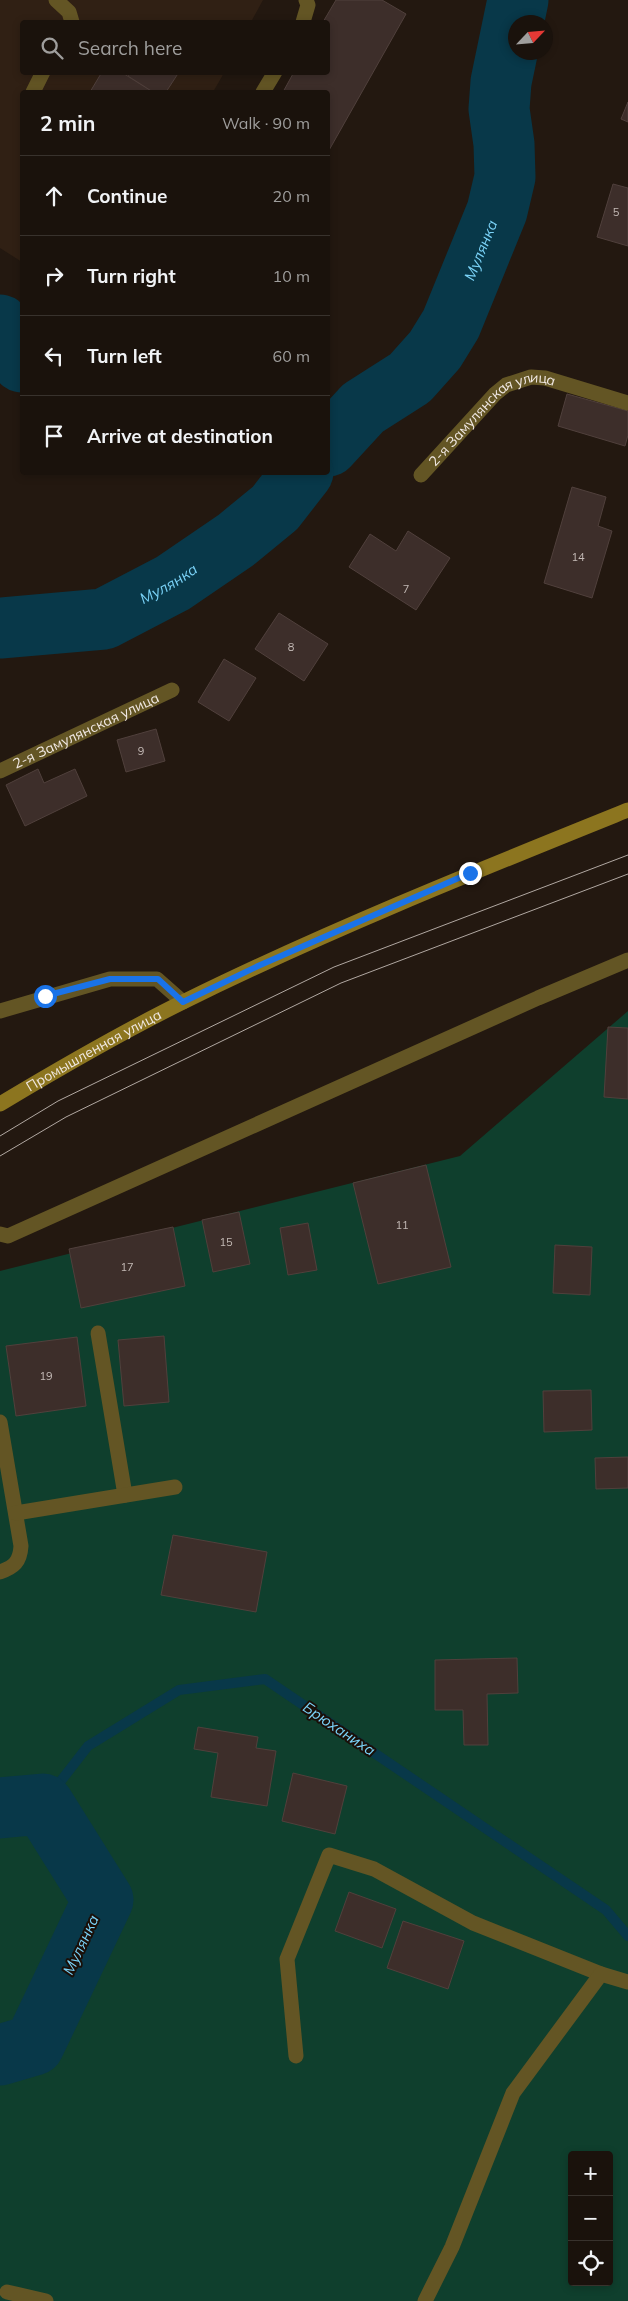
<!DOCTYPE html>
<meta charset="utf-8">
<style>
body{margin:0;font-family:Mulish,sans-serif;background:#231b15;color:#f1f3f6}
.controls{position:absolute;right:15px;bottom:15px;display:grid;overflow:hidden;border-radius:5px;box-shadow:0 2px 8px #0003}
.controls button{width:45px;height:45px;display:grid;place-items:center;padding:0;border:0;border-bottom:1px solid #38322d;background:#1a120c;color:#f1f3f6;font:25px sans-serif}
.compass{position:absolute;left:508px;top:15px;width:45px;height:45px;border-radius:50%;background:#1a120c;box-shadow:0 2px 8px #0003;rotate:64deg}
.stop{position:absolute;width:15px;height:15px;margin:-11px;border:4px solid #1a73e8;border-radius:50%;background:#fff}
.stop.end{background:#1a73e8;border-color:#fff;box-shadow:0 1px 5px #0008}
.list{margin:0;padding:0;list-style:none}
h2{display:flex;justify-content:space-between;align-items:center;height:65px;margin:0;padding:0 20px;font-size:21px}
h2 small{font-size:16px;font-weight:400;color:#9f9e9d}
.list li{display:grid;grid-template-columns:32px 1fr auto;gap:15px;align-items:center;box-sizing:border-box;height:80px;padding:0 20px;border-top:1px solid #38322d}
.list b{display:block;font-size:19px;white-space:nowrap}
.list em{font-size:16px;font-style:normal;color:#9f9e9d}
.icon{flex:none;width:28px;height:28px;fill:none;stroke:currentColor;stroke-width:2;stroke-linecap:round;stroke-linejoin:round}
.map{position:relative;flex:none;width:628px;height:2301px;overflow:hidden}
.search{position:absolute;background:#1a120c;box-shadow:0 2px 8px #0003;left:20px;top:20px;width:310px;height:55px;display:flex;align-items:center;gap:12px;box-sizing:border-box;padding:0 18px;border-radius:5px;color:#9f9e9d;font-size:19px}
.panel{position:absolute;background:#1a120c;box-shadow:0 2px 8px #0003;left:20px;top:90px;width:310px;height:385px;border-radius:5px}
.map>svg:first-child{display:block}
.built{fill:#302014}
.green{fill:#0f3f2d;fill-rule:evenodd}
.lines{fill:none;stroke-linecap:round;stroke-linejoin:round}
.stream{stroke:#083849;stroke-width:10}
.river{stroke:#083849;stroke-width:61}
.building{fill:#3d2e2a;stroke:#50403c}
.lane{stroke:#635524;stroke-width:15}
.street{stroke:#635524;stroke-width:15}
.secondary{stroke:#8c751f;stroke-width:15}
.tram{stroke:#b1a8a2;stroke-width:1}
.route{stroke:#1a73e8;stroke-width:6}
.labels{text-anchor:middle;stroke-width:4;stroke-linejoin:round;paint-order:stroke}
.number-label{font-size:11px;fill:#c4bab6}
.street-label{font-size:14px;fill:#f1e9e4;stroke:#1a0f08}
.water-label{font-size:15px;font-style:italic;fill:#7ad2f7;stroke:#1a0f08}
</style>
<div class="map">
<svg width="628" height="2301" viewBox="0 0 628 2301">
<rect width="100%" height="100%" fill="#231810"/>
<polygon class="built" points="0,0 263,0 251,22 22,22 22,72 224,73 213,92 22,92 22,262 0,248"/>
<path class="green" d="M628,1011V2301H0V1271L460,1156ZM572,2155H609V2282H572Z"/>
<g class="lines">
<polyline class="stream" points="43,1804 88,1746 179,1690 265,1679 606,1910 628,1936"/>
<g class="river">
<polyline points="0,325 22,362"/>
<path id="s1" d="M328,446L363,408L410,378L435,350L451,324L497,211L505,177L504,144L499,109L501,82L518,0"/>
<path id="s2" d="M0,628L104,619L173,583L236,540L275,508L303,472"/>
<polyline points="0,1808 43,1804 103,1900 34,2045 0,2055"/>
</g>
</g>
<g class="building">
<polygon points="336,0 382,0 406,14 328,152 328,92 283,92 294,72 328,72 328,22 323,22"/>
<polygon points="102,72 121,72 153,92 90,92"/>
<polygon points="130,72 179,72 166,92 153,92 128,76"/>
<polygon points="628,102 628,122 621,119"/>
<polygon points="613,184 628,188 628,246 597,237"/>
<polygon points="567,394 628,411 628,435 625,446 558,426"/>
<polygon points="572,487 606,497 598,526 612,531 592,598 544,583"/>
<polygon points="408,531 450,558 416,610 349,567 370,534 396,551"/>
<polygon points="279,613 328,644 304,681 255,649"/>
<polygon points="224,659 256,678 229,721 198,702"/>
<polygon points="156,729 165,761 126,772 117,740"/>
<polygon points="38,769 44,783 75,769 87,796 25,826 6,785"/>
<polygon points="608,1027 628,1028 628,1099 604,1097"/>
<polygon points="426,1165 451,1267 378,1284 353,1183"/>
<polygon points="239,1212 250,1264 213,1272 202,1220"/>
<polygon points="308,1223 317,1270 288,1275 280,1228"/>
<polygon points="173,1227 185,1286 81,1308 69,1249"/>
<polygon points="555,1245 592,1247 590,1295 553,1293"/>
<polygon points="164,1336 169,1402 124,1406 118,1340"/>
<polygon points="77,1337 86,1406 16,1416 6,1346"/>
<polygon points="591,1390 592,1430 544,1432 543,1391"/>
<polygon points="628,1457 628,1488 596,1489 595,1458"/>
<polygon points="173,1535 267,1552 256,1612 161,1595"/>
<polygon points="517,1658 518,1693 487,1694 488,1745 464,1745 463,1710 435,1710 435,1660"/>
<polygon points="198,1727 258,1737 256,1748 276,1751 267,1806 211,1797 218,1753 194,1749"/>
<polygon points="293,1773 347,1786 335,1834 282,1821"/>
<polygon points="349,1892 396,1909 382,1948 335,1931"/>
<polygon points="403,1921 464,1941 448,1989 387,1968"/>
</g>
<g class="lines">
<g class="lane">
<polyline points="56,0 69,12 72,22"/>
<polyline points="303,22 308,5 306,0"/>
<polyline points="33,92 43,72"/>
<polyline points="263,92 275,72"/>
<path id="s3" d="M0,771L172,690"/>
<polyline points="0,1011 110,979 157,979 183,1002"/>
<polyline points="0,1234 8,1236 538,998 628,960"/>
<polyline points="98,1333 125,1495"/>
<path d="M0,1422L21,1546C20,1562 14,1567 0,1572"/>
<polyline points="16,1513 175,1487"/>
<polyline points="296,2056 287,1959 329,1855 374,1869 473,1923 601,1974"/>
<polyline points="7,2292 46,2301"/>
<polyline points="425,2301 452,2247 513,2093 601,1974 628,1982"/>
</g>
<path class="street" id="s4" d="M421,475L495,394L506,385L531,377L545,378L628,403"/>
<path class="secondary" id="s5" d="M0,1104C60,1068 122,1032 185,1001C329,930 479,870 628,810"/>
<g class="tram">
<polyline points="0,1136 58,1101 334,967 628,855"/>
<polyline points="0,1156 66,1117 341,983 628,874"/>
</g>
</g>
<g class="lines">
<polyline class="route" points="45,996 110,979 158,979 183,1002 258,966 470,873"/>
</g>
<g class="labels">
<g class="number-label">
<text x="616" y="216">5</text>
<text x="578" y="561">14</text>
<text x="406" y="593">7</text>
<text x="291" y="651">8</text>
<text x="141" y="755">9</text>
<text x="402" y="1229">11</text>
<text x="226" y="1246">15</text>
<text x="127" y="1271">17</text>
<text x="46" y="1380">19</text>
</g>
<g class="street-label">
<text dy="5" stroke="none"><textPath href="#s4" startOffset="95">2-я Замулянская улица</textPath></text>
<text dy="5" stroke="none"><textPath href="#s3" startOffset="95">2-я Замулянская улица</textPath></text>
<text dy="5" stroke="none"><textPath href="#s5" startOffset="108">Промышленная улица</textPath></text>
</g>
<g class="water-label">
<text dy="5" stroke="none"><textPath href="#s1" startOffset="255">Мулянка</textPath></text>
<text dy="5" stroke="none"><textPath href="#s2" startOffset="178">Мулянка</textPath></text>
<text transform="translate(339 1729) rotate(34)" y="5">Брюханиха</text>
<text transform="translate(81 1945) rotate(-65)" y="5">Мулянка</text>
</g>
</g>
</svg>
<div class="controls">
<button>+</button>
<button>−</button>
<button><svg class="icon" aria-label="locate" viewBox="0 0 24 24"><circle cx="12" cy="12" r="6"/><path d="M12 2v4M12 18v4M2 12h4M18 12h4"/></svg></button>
</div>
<svg class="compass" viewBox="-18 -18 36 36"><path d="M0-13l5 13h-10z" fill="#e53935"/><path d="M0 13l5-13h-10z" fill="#9f9e9d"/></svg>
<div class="stop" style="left:45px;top:996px"></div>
<div class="stop end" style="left:470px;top:873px"></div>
<div class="search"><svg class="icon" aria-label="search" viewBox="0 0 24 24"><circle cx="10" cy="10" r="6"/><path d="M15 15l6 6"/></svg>Search here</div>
<section class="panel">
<h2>2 min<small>Walk · 90 m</small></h2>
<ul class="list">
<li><svg class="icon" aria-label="ahead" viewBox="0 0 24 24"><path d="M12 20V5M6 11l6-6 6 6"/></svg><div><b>Continue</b></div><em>20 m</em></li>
<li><svg class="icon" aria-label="right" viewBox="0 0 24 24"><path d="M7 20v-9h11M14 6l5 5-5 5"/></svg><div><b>Turn right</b></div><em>10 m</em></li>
<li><svg class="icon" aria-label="left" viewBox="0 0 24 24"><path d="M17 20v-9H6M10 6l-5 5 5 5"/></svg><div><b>Turn left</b></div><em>60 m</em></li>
<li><svg class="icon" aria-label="arrive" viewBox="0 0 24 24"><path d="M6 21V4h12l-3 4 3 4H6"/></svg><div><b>Arrive at destination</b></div></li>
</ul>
</section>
</div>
